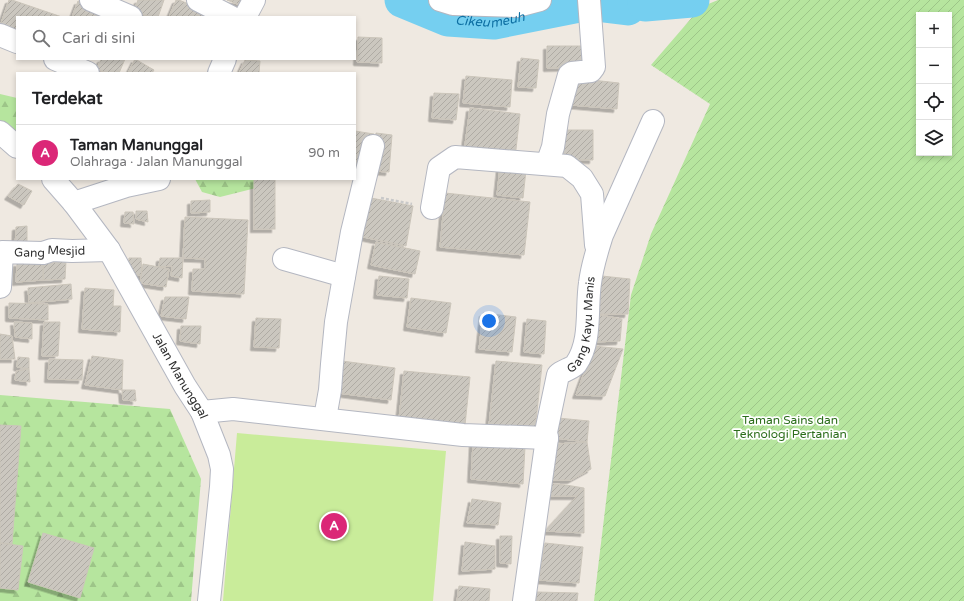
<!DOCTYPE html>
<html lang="id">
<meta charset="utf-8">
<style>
body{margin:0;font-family:"Varela Round",sans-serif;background:#f6f6f6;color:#202124}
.controls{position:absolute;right:12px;top:12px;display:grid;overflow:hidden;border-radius:0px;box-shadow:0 2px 6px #0003}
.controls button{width:36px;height:36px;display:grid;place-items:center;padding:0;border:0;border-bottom:1px solid #e0e0e0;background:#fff;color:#202124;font:20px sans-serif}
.you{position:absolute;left:489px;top:321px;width:14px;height:14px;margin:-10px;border:3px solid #fff;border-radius:50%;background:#1a73e8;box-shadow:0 0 0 6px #1a73e833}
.badge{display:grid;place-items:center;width:26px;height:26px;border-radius:50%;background:#db2777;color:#fff;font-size:13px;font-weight:700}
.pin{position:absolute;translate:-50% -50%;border:2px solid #fff;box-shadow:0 1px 4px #0006}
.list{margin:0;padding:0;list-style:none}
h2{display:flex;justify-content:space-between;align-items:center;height:52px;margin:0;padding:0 16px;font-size:17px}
h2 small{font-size:13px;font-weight:400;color:#757577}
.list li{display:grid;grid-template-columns:26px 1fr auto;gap:12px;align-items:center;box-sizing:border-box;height:56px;padding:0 16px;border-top:1px solid #e0e0e0}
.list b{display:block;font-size:15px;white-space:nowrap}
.list p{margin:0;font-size:13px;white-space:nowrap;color:#757577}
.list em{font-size:13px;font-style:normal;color:#757577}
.icon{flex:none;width:22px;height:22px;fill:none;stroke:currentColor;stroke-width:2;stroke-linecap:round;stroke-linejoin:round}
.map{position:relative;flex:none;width:964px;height:601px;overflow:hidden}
.search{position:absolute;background:#fff;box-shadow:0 2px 6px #0003;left:16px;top:16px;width:340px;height:44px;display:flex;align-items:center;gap:10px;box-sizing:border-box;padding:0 14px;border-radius:0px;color:#757577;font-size:15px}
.panel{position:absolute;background:#fff;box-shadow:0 2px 6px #0003;left:16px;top:72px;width:340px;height:108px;border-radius:0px}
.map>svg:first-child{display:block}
.forest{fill:url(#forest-firs)}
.garden{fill:url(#garden-furrows);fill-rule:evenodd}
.pitch{fill:#c9ec9a}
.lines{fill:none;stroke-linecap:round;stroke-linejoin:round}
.river{stroke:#75cff0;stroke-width:35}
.building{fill:url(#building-hatch);stroke:#cbc5ba;filter:url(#shadow)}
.minor-casing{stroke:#b4b7c1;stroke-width:24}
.path{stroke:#c9c9c9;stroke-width:2.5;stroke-dasharray:3 2;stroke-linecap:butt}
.minor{stroke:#fff;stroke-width:22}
.labels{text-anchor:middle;stroke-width:3.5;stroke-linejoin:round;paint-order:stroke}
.street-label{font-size:12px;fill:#2e2e2e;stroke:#fff}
.park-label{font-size:12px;fill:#2c6e1b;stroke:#fff}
.water-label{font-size:13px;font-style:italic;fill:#0d6fa3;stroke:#fff}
</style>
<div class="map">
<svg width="964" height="601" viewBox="0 0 964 601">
<defs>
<pattern id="forest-firs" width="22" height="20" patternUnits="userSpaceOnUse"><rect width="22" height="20" fill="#b6e59e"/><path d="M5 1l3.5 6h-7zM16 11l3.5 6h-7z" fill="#9dc588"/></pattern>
<pattern id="garden-furrows" width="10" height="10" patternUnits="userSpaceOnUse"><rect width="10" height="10" fill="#b6e59e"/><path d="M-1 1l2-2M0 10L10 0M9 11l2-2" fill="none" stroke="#9dc588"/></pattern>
<pattern id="building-hatch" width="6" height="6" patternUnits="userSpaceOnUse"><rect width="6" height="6" fill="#cbc7bf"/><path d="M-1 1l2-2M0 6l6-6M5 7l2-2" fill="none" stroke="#afaba4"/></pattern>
<filter id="shadow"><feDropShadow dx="-3.5" dy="3.5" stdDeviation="0" flood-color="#0004"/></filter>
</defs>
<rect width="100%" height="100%" fill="#efe9e1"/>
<g class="forest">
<polygon points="0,94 17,98 17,141 0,131"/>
<polygon points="195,179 266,179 256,188 220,197 202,192"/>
<polygon points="0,395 170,409 201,479 191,601 0,601"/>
</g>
<path class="garden" d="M718,0H964V601H594L631,295L651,234L710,104L651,65L701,7ZM919,15H949V153H919Z"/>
<polygon class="pitch" points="237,433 446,451 433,601 223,601"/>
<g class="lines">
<g class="river">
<path id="s1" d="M402,0L448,19L494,22L579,5"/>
<polyline points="595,4 628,8"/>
<polyline points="645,4 692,0"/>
</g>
</g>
<g class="building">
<polygon points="9,0 12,0 62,17 17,17 17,34 0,26"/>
<polygon points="138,0 164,0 158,17 150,17 134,11"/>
<polygon points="176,0 179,0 219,17 169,17"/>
<polygon points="227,0 248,0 245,7"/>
<polygon points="78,1 82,2 103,17 72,17"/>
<polygon points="358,37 382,38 382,63 357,62"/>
<polygon points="547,46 591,46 591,67 547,68"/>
<polygon points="521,58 539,60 536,88 518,87"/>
<polygon points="101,59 125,59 119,73 106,73 97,69"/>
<polygon points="135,59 154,70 152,73 128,73"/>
<polygon points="245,60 260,61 259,73 239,73"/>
<polygon points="466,76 512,80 510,107 463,103"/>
<polygon points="574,78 619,83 617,109 571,105"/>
<polygon points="434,93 459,94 456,120 432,118"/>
<polygon points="470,108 520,114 515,158 464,152"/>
<polygon points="558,130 593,130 593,160 558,159"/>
<polygon points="355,131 374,134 364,167 355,164"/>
<polygon points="376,133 392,135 389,172 373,171"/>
<polygon points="500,167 526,170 523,198 497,195"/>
<rect x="254" y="179" width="21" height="50"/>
<polygon points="18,184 32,191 24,205 8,196"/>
<polygon points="445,193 530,202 524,255 440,247"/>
<polygon points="371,198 413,206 406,246 363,237"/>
<polygon points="210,200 210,212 191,213 191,201"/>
<polygon points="136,211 147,211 148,222 136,219"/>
<polygon points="125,212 133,212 134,224 124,223"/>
<polygon points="185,217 248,220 244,294 192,291 193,269 205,269 205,259 183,258"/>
<polygon points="27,226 27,247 15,248 16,227"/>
<polygon points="376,242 420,251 415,274 371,265"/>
<polygon points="129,258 141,258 142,275 128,274"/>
<polygon points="160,258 183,258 182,278 171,276 172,266 159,267"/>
<polygon points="66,261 65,279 43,280 43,264"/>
<polygon points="17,263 43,264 43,280 16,282"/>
<polygon points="143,264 169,269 166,287 140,283"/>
<polygon points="379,276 409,279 407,298 377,295"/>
<polygon points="602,276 630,279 628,314 594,314"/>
<polygon points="71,284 72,299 29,303 28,288"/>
<polygon points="85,288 114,290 113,306 121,306 120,332 82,329"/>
<polygon points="165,297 189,297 186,319 161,316"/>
<polygon points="411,298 451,303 446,333 407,327"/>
<polygon points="9,303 48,304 48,320 9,318"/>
<polygon points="483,313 516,317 512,352 479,349"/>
<polygon points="594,314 622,319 620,341 592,342"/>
<polygon points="256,318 281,319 279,348 254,347"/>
<polygon points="527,319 546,321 544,354 524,352"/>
<polygon points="14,322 32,323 32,339 15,337"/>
<polygon points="44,322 60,322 58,356 42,356"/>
<polygon points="181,326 201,326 200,344 180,341"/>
<polygon points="0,334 12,336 15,359 0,359"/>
<polygon points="594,346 623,349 605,396 576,395"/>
<polygon points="92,356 123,360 122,390 85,385"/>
<polygon points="18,357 29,358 29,369 17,367"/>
<polygon points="49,359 83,360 82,380 48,379"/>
<polygon points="342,361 395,368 391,400 338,393"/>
<polygon points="496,361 542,365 535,430 489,425"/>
<polygon points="29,369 30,382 15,380 16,371"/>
<polygon points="404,371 470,377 465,425 399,419"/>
<polygon points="122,390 135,390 136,401 123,400"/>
<polygon points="558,418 589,421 587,442 555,438"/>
<polygon points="0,425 21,426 12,544 0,543"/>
<polygon points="587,442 591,469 571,480 552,480 556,444"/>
<polygon points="473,443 525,447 523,484 471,479"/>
<polygon points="544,483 566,485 584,488 577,496 543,496"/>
<polygon points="584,488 584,533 545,531 577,496"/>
<polygon points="472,499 501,503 498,525 467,523"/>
<polygon points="43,533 94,548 80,598 28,582"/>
<polygon points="500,536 512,536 511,564 500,563"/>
<polygon points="465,542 495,546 495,569 462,571"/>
<polygon points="0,543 23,546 18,590 0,588"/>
<polygon points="545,543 583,547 579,583 539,580"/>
<polygon points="459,586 490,589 489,601 457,601"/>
<polygon points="537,592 578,593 577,601 536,601"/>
</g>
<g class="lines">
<g class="minor-casing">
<g id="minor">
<polyline points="91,0 131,17"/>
<polyline points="198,0 231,17"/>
<polyline points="440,0 453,4 517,6 540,0"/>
<polyline points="245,17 254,0"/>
<polyline points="0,35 17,42"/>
<polyline points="55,59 88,73"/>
<polyline points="219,73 225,59"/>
<polyline points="0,132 17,147"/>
<polyline points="547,164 553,147 558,114 569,75 572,73 591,71 594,67 589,0"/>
<path id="s2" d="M53,179L74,203L109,250L185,386L202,412L219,455L222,469L221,487L209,601"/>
<polyline points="74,203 126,186 159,179"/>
<polyline points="432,208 439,168 455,157 567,166 582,178 592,194 596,245"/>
<polyline points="284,259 344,276"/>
<path id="s3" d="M0,287L2,252L43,253L52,250L72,251L109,250"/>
<polyline points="202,412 233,409 463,435 547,438"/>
<polyline points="325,418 330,390 332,364 336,322 352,232 373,146"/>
<path id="s4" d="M524,601L547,438L546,432L558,375C563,370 572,369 576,364C592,341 586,309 590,283C592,266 597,251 602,235L653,121"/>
</g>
</g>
<polyline class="path" points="381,198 412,204"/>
<use href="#minor" class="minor"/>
</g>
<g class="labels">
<g class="street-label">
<text dy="4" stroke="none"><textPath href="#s3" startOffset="83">Gang Mesjid</textPath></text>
<text dy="4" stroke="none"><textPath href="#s4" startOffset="290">Gang Kayu Manis</textPath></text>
<text dy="4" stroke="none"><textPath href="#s2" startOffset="235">Jalan Manunggal</textPath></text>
</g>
<g class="park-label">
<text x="790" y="424">Taman Sains dan<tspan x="790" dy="14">Teknologi Pertanian</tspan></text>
</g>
<g class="water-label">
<text dy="5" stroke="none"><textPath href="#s1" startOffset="92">Cikeumeuh</textPath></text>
</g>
</g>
</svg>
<div class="controls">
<button>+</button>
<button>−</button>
<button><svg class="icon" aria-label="locate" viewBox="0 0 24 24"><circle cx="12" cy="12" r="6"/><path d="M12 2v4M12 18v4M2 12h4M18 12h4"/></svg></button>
<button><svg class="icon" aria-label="layers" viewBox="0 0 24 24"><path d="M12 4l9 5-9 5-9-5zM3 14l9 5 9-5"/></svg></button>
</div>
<div class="you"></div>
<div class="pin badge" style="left:334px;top:526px">A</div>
<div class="search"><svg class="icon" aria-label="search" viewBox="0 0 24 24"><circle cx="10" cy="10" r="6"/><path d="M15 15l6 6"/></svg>Cari di sini</div>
<section class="panel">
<h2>Terdekat<small></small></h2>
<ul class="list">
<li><span class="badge">A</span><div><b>Taman Manunggal</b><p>Olahraga · Jalan Manunggal</p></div><em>90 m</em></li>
</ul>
</section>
</div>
